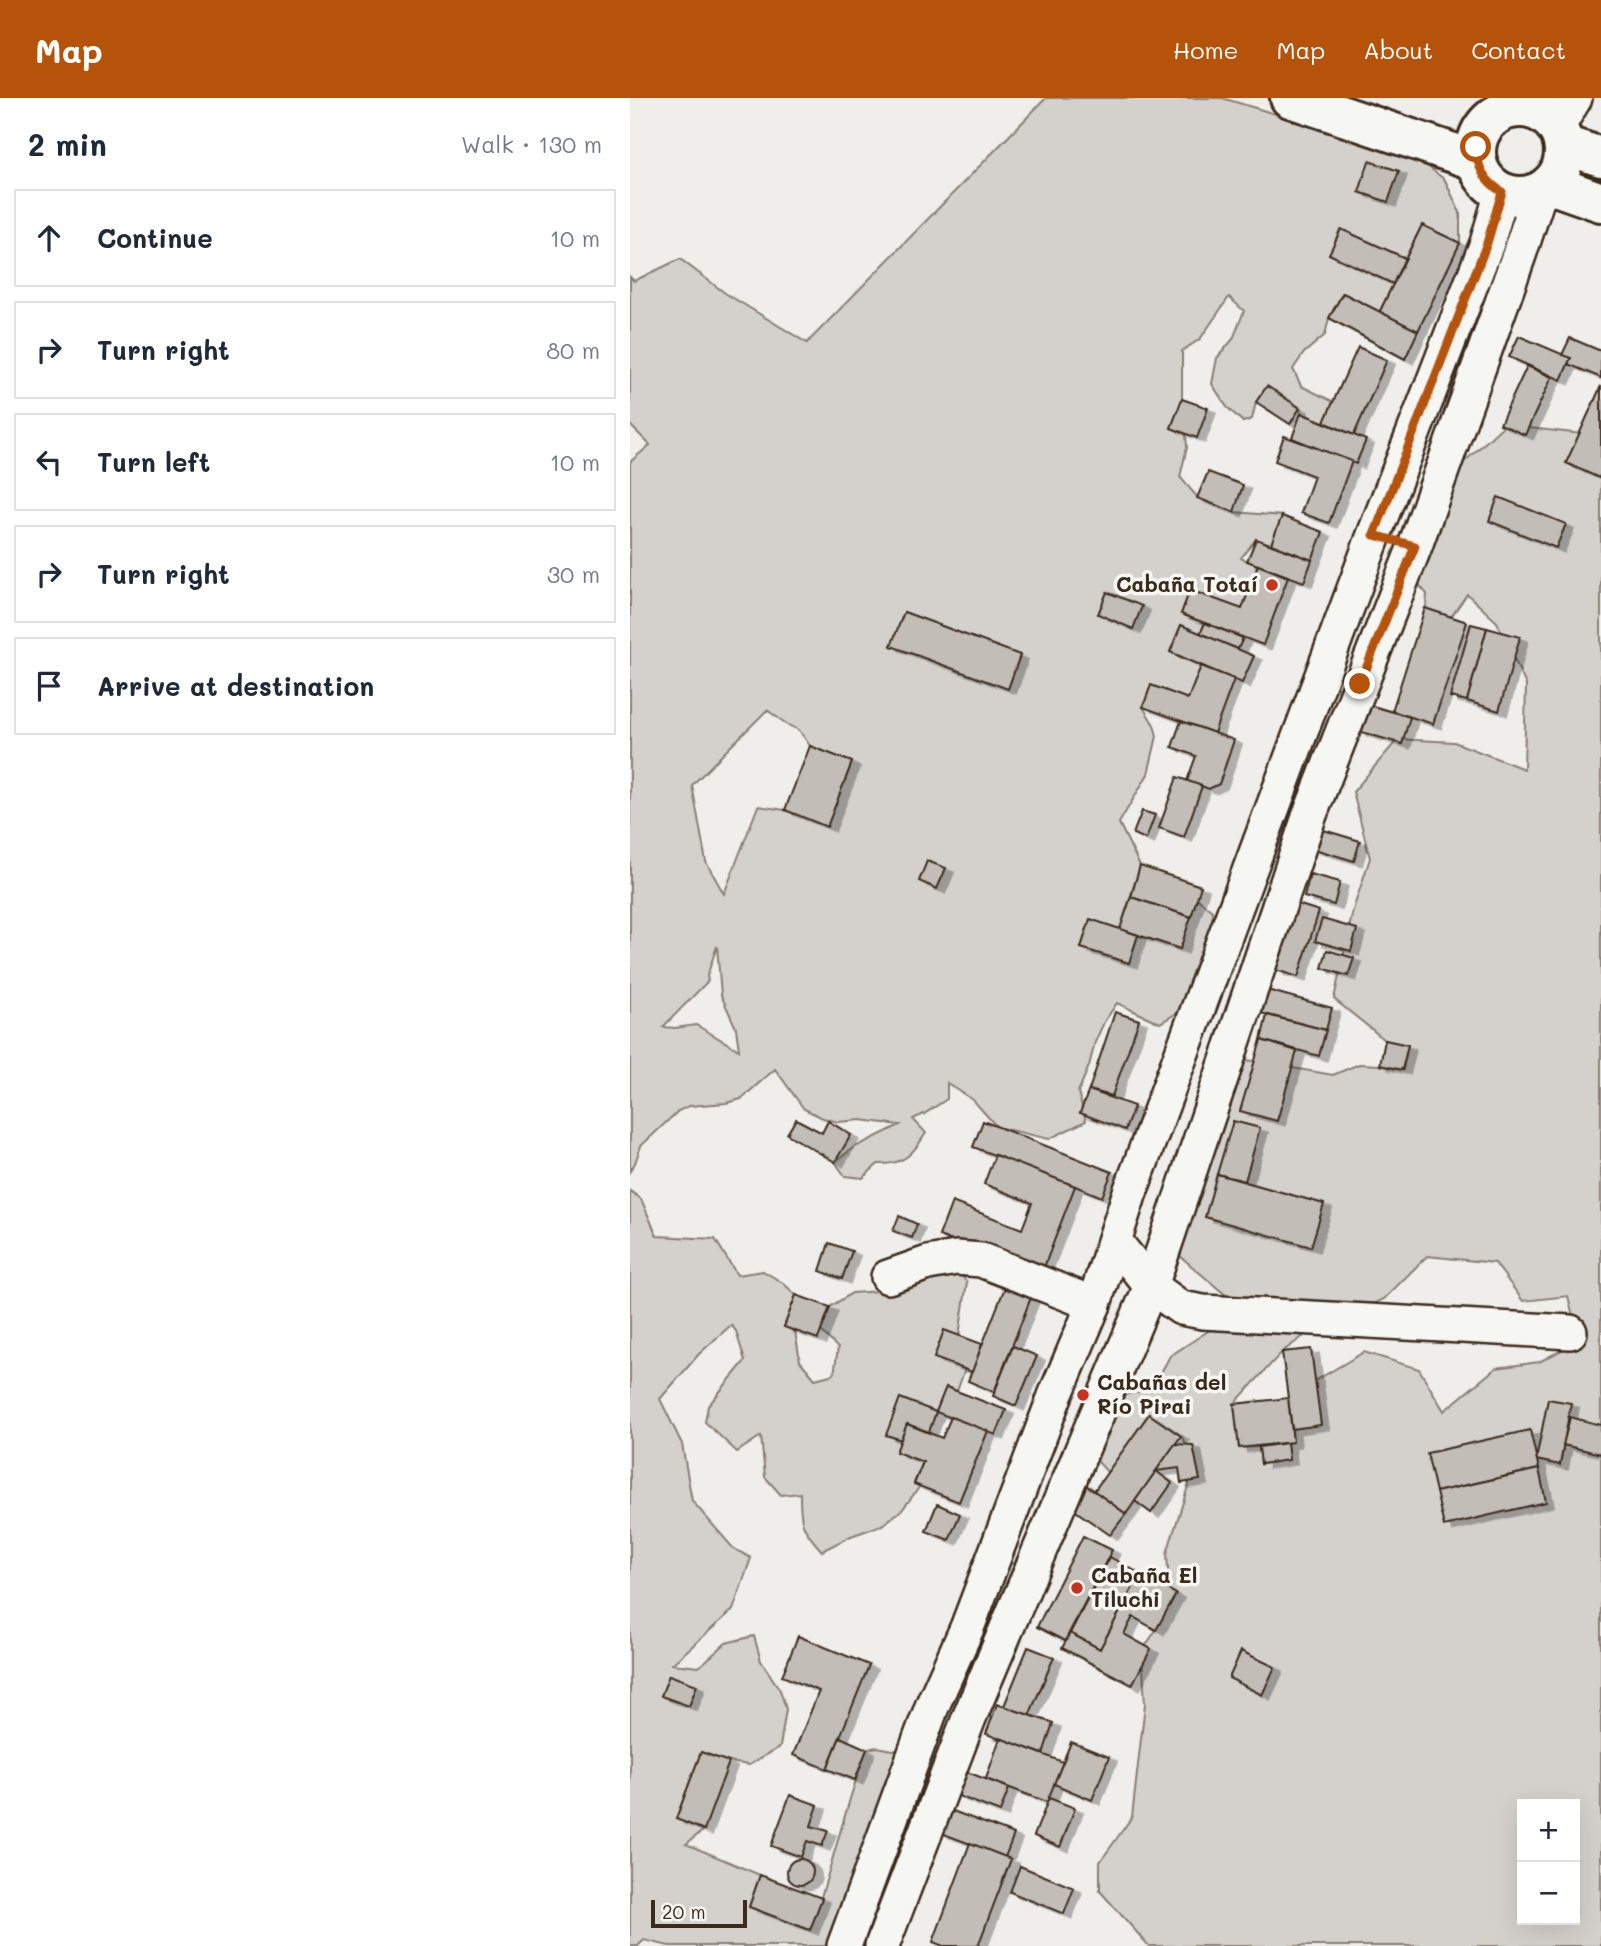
<!DOCTYPE html>
<meta charset="utf-8">
<style>
body{margin:0;font-family:Mali,sans-serif;background:#f6f6f7;color:#1f2937}
.controls{position:absolute;right:21px;bottom:21px;display:grid;overflow:hidden;border-radius:0px;box-shadow:0 7px 28px #0002}
.controls button{width:63px;height:63px;display:grid;place-items:center;padding:0;border:0;border-bottom:2px solid #e0e1e3;background:#fff;color:#1f2937;font:35px sans-serif}
.scale{position:absolute;left:21px;bottom:18px;width:96px;box-sizing:border-box;padding-left:7px;border:4px solid #3b2a1e;border-top:0;font-size:19px;line-height:24px;white-space:nowrap;color:#3b2a1e;-webkit-text-stroke:5px #f6f6f2;paint-order:stroke}
.stop{position:absolute;width:21px;height:21px;margin:-16px;border:5px solid #b45309;border-radius:50%;background:#fff}
.stop.end{background:#b45309;border-color:#fff;box-shadow:0 2px 7px #0008}
.list{margin:0;padding:0;list-style:none}
h2{display:flex;justify-content:space-between;align-items:center;height:91px;margin:0;padding:0 28px;font-size:30px}
h2 small{font-size:23px;font-weight:400;color:#747a83}
.list li{display:grid;grid-template-columns:46px 1fr auto;gap:21px;align-items:center;box-sizing:border-box;height:98px;margin:0 14px 14px;padding:0 14px;border:2px solid #e0e1e3;border-radius:0px}
.list b{display:block;font-size:26px;white-space:nowrap}
.list em{font-size:23px;font-style:normal;color:#747a83}
.icon{flex:none;width:38px;height:38px;fill:none;stroke:currentColor;stroke-width:2;stroke-linecap:round;stroke-linejoin:round}
.map{position:relative;flex:none;width:971px;height:1848px;overflow:hidden}
header{display:flex;align-items:center;gap:42px;box-sizing:border-box;height:98px;padding:0 35px;background:#b45309;color:#fff}
header strong{font-size:33px}
nav{display:flex;gap:38px;margin-inline-start:auto;font-size:24px}
main{display:flex}
aside{flex:1;background:#fff}
.map>svg:first-child{display:block}
.green{fill:#d4d1cc;stroke:#887e75;stroke-width:2;fill-rule:evenodd}
.building{fill:#c2bdb7;stroke:#3b2a1e;stroke-width:2;filter:url(#shadow)}
.lines{fill:none;stroke-linecap:round;stroke-linejoin:round}
.minor-casing{stroke:#3b2a1e;stroke-width:38}
.major-casing{stroke:#3b2a1e;stroke-width:44}
.minor{stroke:#f6f6f2;stroke-width:33}
.major{stroke:#f6f6f2;stroke-width:38}
.route{stroke:#b45309;stroke-width:9}
.poi-dot{fill:#c8321e;stroke:#f6f6f2;stroke-width:2.5}
.labels{text-anchor:middle;stroke-width:7;stroke-linejoin:round;paint-order:stroke}
.poi-label{font-size:21px;font-weight:bold;fill:#3b2a1e;stroke:#f6f6f2;text-anchor:start}
</style>
<header>
<strong>Map</strong>
<nav><a>Home</a><a>Map</a><a>About</a><a>Contact</a></nav>
</header>
<main>
<aside>
<h2>2 min<small>Walk · 130 m</small></h2>
<ul class="list">
<li><svg class="icon" aria-label="ahead" viewBox="0 0 24 24"><path d="M12 20V5M6 11l6-6 6 6"/></svg><div><b>Continue</b></div><em>10 m</em></li>
<li><svg class="icon" aria-label="right" viewBox="0 0 24 24"><path d="M7 20v-9h11M14 6l5 5-5 5"/></svg><div><b>Turn right</b></div><em>80 m</em></li>
<li><svg class="icon" aria-label="left" viewBox="0 0 24 24"><path d="M17 20v-9H6M10 6l-5 5 5 5"/></svg><div><b>Turn left</b></div><em>10 m</em></li>
<li><svg class="icon" aria-label="right" viewBox="0 0 24 24"><path d="M7 20v-9h11M14 6l5 5-5 5"/></svg><div><b>Turn right</b></div><em>30 m</em></li>
<li><svg class="icon" aria-label="arrive" viewBox="0 0 24 24"><path d="M6 21V4h12l-3 4 3 4H6"/></svg><div><b>Arrive at destination</b></div></li>
</ul>
</aside>
<div class="map">
<svg width="971" height="1848" viewBox="0 0 971 1848">
<defs>
<filter id="shadow"><feDropShadow dx="8" dy="4.5" stdDeviation="0" flood-color="#0004"/></filter>
</defs>
<rect width="100%" height="100%" fill="#efeeea"/>
<filter id="ink" filterUnits="userSpaceOnUse"><feTurbulence type="fractalNoise" baseFrequency=".0143" numOctaves="2"/><feDisplacementMap in="SourceGraphic" scale="14" xChannelSelector="R" yChannelSelector="G"/><feConvolveMatrix kernelMatrix="1 2 1 2 8 2 1 2 1" color-interpolation-filters="sRGB"/></filter>
<g filter="url(#ink)">
<g class="green">
<path d="M416,0H592L752,48L796,67L815,82L830,115V145L792,127L775,160L710,131L700,156L763,186L749,215L712,195L699,220L695,237L674,255L663,271L671,288L704,304L694,324L671,315L670,310L637,289L626,304L622,321L613,324L597,309L582,286L587,260L603,241L614,213L599,199L570,241L552,253V301L541,330L556,336L557,349L550,379L568,400L604,414L652,418L641,446L626,441L611,460L628,467L612,511L560,492L551,516L575,525L570,536L551,527L540,554L571,568L558,601L521,587L513,609L524,627L527,638L518,676L489,725L510,768L490,831L460,822L451,849L499,865L508,837L550,851L567,800L582,813L589,830L562,906L530,925L487,905L474,924L465,944L459,968L448,994L456,1023L419,1041L367,1029L343,1002L317,985V1001L294,1016L283,1021L296,1035C283,1056 274,1067 248,1066L233,1080L215,1078L205,1064L223,1050L270,1027L231,1022L208,1024L193,1020L174,1011L145,971L111,1001L96,1005L59,1008L48,1013L11,1048L5,1065L0,1073V364L20,347L0,327V179L4,183L50,161L95,195L177,245ZM274,514L390,557L378,590L262,548ZM137,612L158,627L169,632L180,648L222,664L197,728L155,712L128,708L94,796L76,764L62,687ZM87,848L91,897L106,930L109,952L66,927L45,930L33,929L78,883L77,878Z"/>
<path d="M971,313V1848H519L470,1793V1764L502,1719L515,1606L512,1553L526,1532L540,1505L537,1455L566,1363L551,1338L519,1316L478,1375L459,1354L484,1299L522,1291L540,1258L612,1211L537,1147L593,958L703,977L729,966L750,967L773,972L778,947L755,942L704,901L723,812L740,760L723,694L768,641L824,644L894,671L896,587L867,524L837,496L821,519L796,511L797,496L779,475L795,469L796,459L834,364L874,327L952,336ZM797,1158L865,1165L893,1203L938,1198L949,1243L909,1264L866,1270L814,1313L789,1271L734,1254L685,1283L662,1331L663,1343L657,1345L659,1362L631,1366L629,1349L609,1350L604,1306L652,1254L682,1232L754,1201ZM892,1706H945V1822H892Z"/>
<path d="M0,1093L11,1101L27,1138L85,1141L107,1177L133,1173L153,1185L166,1197L154,1229L165,1233L170,1263L185,1281L204,1276L208,1250L191,1233L200,1209L222,1195L249,1193L274,1188L294,1179L329,1175L337,1184L329,1238L335,1271L327,1293L316,1289L306,1314L270,1300L257,1337L272,1342L267,1354L293,1364L284,1385L290,1388L272,1412L252,1427L221,1438L192,1453C171,1430 170,1425 170,1395L151,1397L135,1379L131,1338L107,1354L75,1324L78,1308L115,1263L106,1233L101,1227L69,1256L30,1301L52,1346L62,1403L103,1450L121,1460L103,1512L42,1566L69,1569L96,1545L124,1538L131,1563L150,1592L156,1611L150,1649L119,1667L99,1664L71,1654L46,1721L74,1732L56,1746L130,1777L119,1809L180,1832C202,1772 214,1710 237,1651L247,1649L274,1654C281,1665 288,1675 289,1688C291,1708 267,1779 258,1797C248,1814 235,1829 228,1848H39L14,1842L8,1848H0Z"/>
</g>
<g class="building">
<polygon points="739,63 769,73 758,104 729,94"/>
<polygon points="792,127 830,145 788,233 749,215"/>
<polygon points="711,131 775,160 763,186 699,156"/>
<polygon points="713,195 788,233 775,261 699,220"/>
<polygon points="889,238 941,260 931,282 879,259"/>
<polygon points="940,240 971,253 971,280 938,266 941,260 932,257"/>
<polygon points="728,249 757,262 724,337 694,324"/>
<polygon points="897,268 922,279 895,337 870,326"/>
<polygon points="637,288 670,310 660,326 626,304"/>
<polygon points="971,288 971,376 969,380 936,365"/>
<polygon points="552,301 578,310 567,340 541,330"/>
<polygon points="671,315 736,342 726,366 662,340"/>
<polygon points="654,338 722,363 699,425 671,415 684,378 645,363"/>
<polygon points="578,374 613,387 604,414 567,400"/>
<polygon points="868,399 936,426 926,450 859,423"/>
<polygon points="652,418 693,434 682,462 641,446"/>
<polygon points="626,441 682,462 674,484 617,463"/>
<polygon points="628,467 658,479 633,547 551,516 560,492 612,511"/>
<polygon points="477,494 512,508 503,531 468,516"/>
<polygon points="795,510 837,524 803,626 762,613"/>
<polygon points="274,514 390,557 378,591 261,548"/>
<polygon points="575,525 613,540 608,551 570,536"/>
<polygon points="841,526 857,530 837,603 820,599"/>
<polygon points="551,527 624,558 612,585 540,554"/>
<polygon points="857,530 890,539 869,613 837,603"/>
<polygon points="571,568 604,581 584,635 513,609 521,587 558,601"/>
<polygon points="736,606 780,619 772,646 728,633"/>
<polygon points="551,623 604,642 589,686 579,691 557,683 566,658 542,649"/>
<polygon points="180,648 222,664 197,729 155,712"/>
<polygon points="547,679 572,688 554,739 529,730"/>
<polygon points="512,713 525,717 516,741 503,736"/>
<polygon points="687,730 730,743 724,763 681,750"/>
<polygon points="297,763 316,770 307,791 289,783"/>
<polygon points="510,768 571,788 561,819 501,799"/>
<polygon points="680,776 710,784 704,807 674,799"/>
<polygon points="501,799 561,819 550,851 490,831"/>
<polygon points="667,806 689,813 668,879 646,872"/>
<polygon points="460,821 508,837 499,865 451,850"/>
<polygon points="692,821 727,831 721,853 685,843"/>
<polygon points="697,852 724,860 718,878 692,870"/>
<polygon points="637,892 702,910 696,932 631,915"/>
<polygon points="485,914 509,922 482,998 459,992"/>
<polygon points="637,917 696,932 689,958 631,942"/>
<polygon points="631,942 667,953 647,1023 610,1013"/>
<polygon points="755,942 778,947 772,972 750,967"/>
<polygon points="459,992 504,1008 495,1032 450,1015"/>
<polygon points="166,1021 192,1035 198,1023 221,1037 205,1064 157,1036"/>
<polygon points="353,1023 482,1074 472,1099 445,1088 343,1049"/>
<polygon points="603,1023 630,1030 615,1083 587,1076"/>
<polygon points="365,1057 445,1088 411,1177 309,1138 322,1104 392,1131 402,1105 354,1086"/>
<polygon points="587,1076 694,1106 681,1149 575,1119"/>
<polygon points="269,1118 287,1126 282,1140 263,1133"/>
<polygon points="199,1145 222,1153 212,1181 190,1173"/>
<polygon points="381,1174 407,1184 364,1294 338,1283"/>
<polygon points="166,1197 200,1209 188,1241 154,1229"/>
<polygon points="314,1232 352,1246 342,1274 304,1260"/>
<polygon points="383,1248 407,1258 386,1308 363,1298"/>
<polygon points="681,1251 691,1327 662,1331 652,1254"/>
<polygon points="316,1289 376,1312 366,1337 306,1314"/>
<polygon points="270,1300 306,1314 299,1334 277,1326 272,1342 256,1337"/>
<polygon points="658,1300 663,1344 609,1350 604,1306"/>
<polygon points="918,1301 941,1305 930,1367 906,1362"/>
<polygon points="519,1316 551,1338 496,1416 464,1393"/>
<polygon points="321,1319 358,1333 329,1404 284,1386 293,1364 266,1354 277,1326 312,1340"/>
<polygon points="940,1319 971,1327 971,1356 933,1347"/>
<polygon points="900,1332 909,1371 806,1394 797,1355"/>
<polygon points="657,1345 659,1362 631,1366 629,1349"/>
<polygon points="545,1346 563,1347 570,1382 551,1385 549,1370 526,1373"/>
<polygon points="909,1371 916,1404 814,1428 806,1394"/>
<polygon points="526,1373 542,1385 521,1415 505,1403"/>
<polygon points="452,1384 496,1416 480,1437 437,1407"/>
<polygon points="307,1406 330,1416 319,1442 296,1433"/>
<polygon points="453,1438 482,1452 435,1543 407,1529"/>
<polygon points="480,1459 510,1476 470,1551 440,1535"/>
<polygon points="510,1476 546,1496 526,1532 503,1519 494,1536 521,1551 502,1587 432,1550 440,1535 470,1551"/>
<polygon points="168,1538 239,1567 197,1671 163,1657 189,1593 152,1578"/>
<polygon points="398,1549 424,1559 399,1618 374,1608"/>
<polygon points="611,1553 645,1569 632,1597 599,1580"/>
<polygon points="39,1577 67,1587 59,1608 31,1598"/>
<polygon points="367,1606 423,1625 413,1656 356,1636"/>
<polygon points="210,1639 237,1651 225,1682 197,1671"/>
<polygon points="370,1640 433,1664 417,1704 356,1681"/>
<polygon points="441,1644 479,1659 462,1702 424,1686"/>
<polygon points="71,1654 99,1664 74,1732 46,1721"/>
<polygon points="337,1674 379,1690 370,1714 328,1698"/>
<polygon points="160,1697 188,1707 181,1728 198,1733 192,1748 177,1743 171,1759 141,1748"/>
<polygon points="419,1700 445,1710 430,1749 404,1738"/>
<polygon points="320,1712 384,1736 375,1759 311,1735"/>
<polygon points="340,1745 381,1761 348,1848 313,1848 303,1844"/>
<circle cx="170" cy="1774" r="13"/>
<polygon points="390,1768 444,1790 434,1816 380,1794"/>
<polygon points="130,1777 192,1800 180,1832 119,1809"/>
</g>
<g class="lines">
<g class="minor-casing">
<g id="minor">
<polyline points="927,30 945,0"/>
<polyline points="485,1144 521,1188 551,1210 573,1214 940,1234"/>
<polyline points="258,1179 298,1165 326,1160 351,1162 464,1206"/>
<polyline points="214,1848 303,1606 337,1530 425,1298 464,1206 499,1097 744,437 857,145 872,94"/>
<polyline points="252,1848 339,1620 521,1188 679,719 785,448 889,157 910,93"/>
</g>
</g>
<g class="major-casing">
<g id="major">
<polyline points="660,0 847,63"/>
<circle cx="890" cy="54" r="44"/>
<polyline points="934,47 971,59"/>
<polyline points="920,86 971,104"/>
</g>
</g>
<use href="#minor" class="minor"/>
<use href="#major" class="major"/>
</g>
</g>
<g class="lines" filter="url(#ink)">
<path class="route" d="M730,586L785,448L744,437L857,145L872,94C855,83 847,70 846,49"/>
</g>
<g class="poi-dot">
<circle cx="642" cy="487" r="7"/>
<circle cx="453" cy="1297" r="7"/>
<circle cx="447" cy="1490" r="7"/>
</g>
<g class="labels">
<g class="poi-label">
<text x="628" y="494" text-anchor="end">Cabaña Totaí</text>
<text x="467" y="1292">Cabañas del<tspan x="467" dy="24">Río Pirai</tspan></text>
<text x="461" y="1485">Cabaña El<tspan x="461" dy="24">Tiluchi</tspan></text>
</g>
</g>
</svg>
<div class="controls">
<button>+</button>
<button>−</button>
</div>
<div class="scale">20 m</div>
<div class="stop" style="left:846px;top:49px"></div>
<div class="stop end" style="left:730px;top:586px"></div>
</div>
</main>
